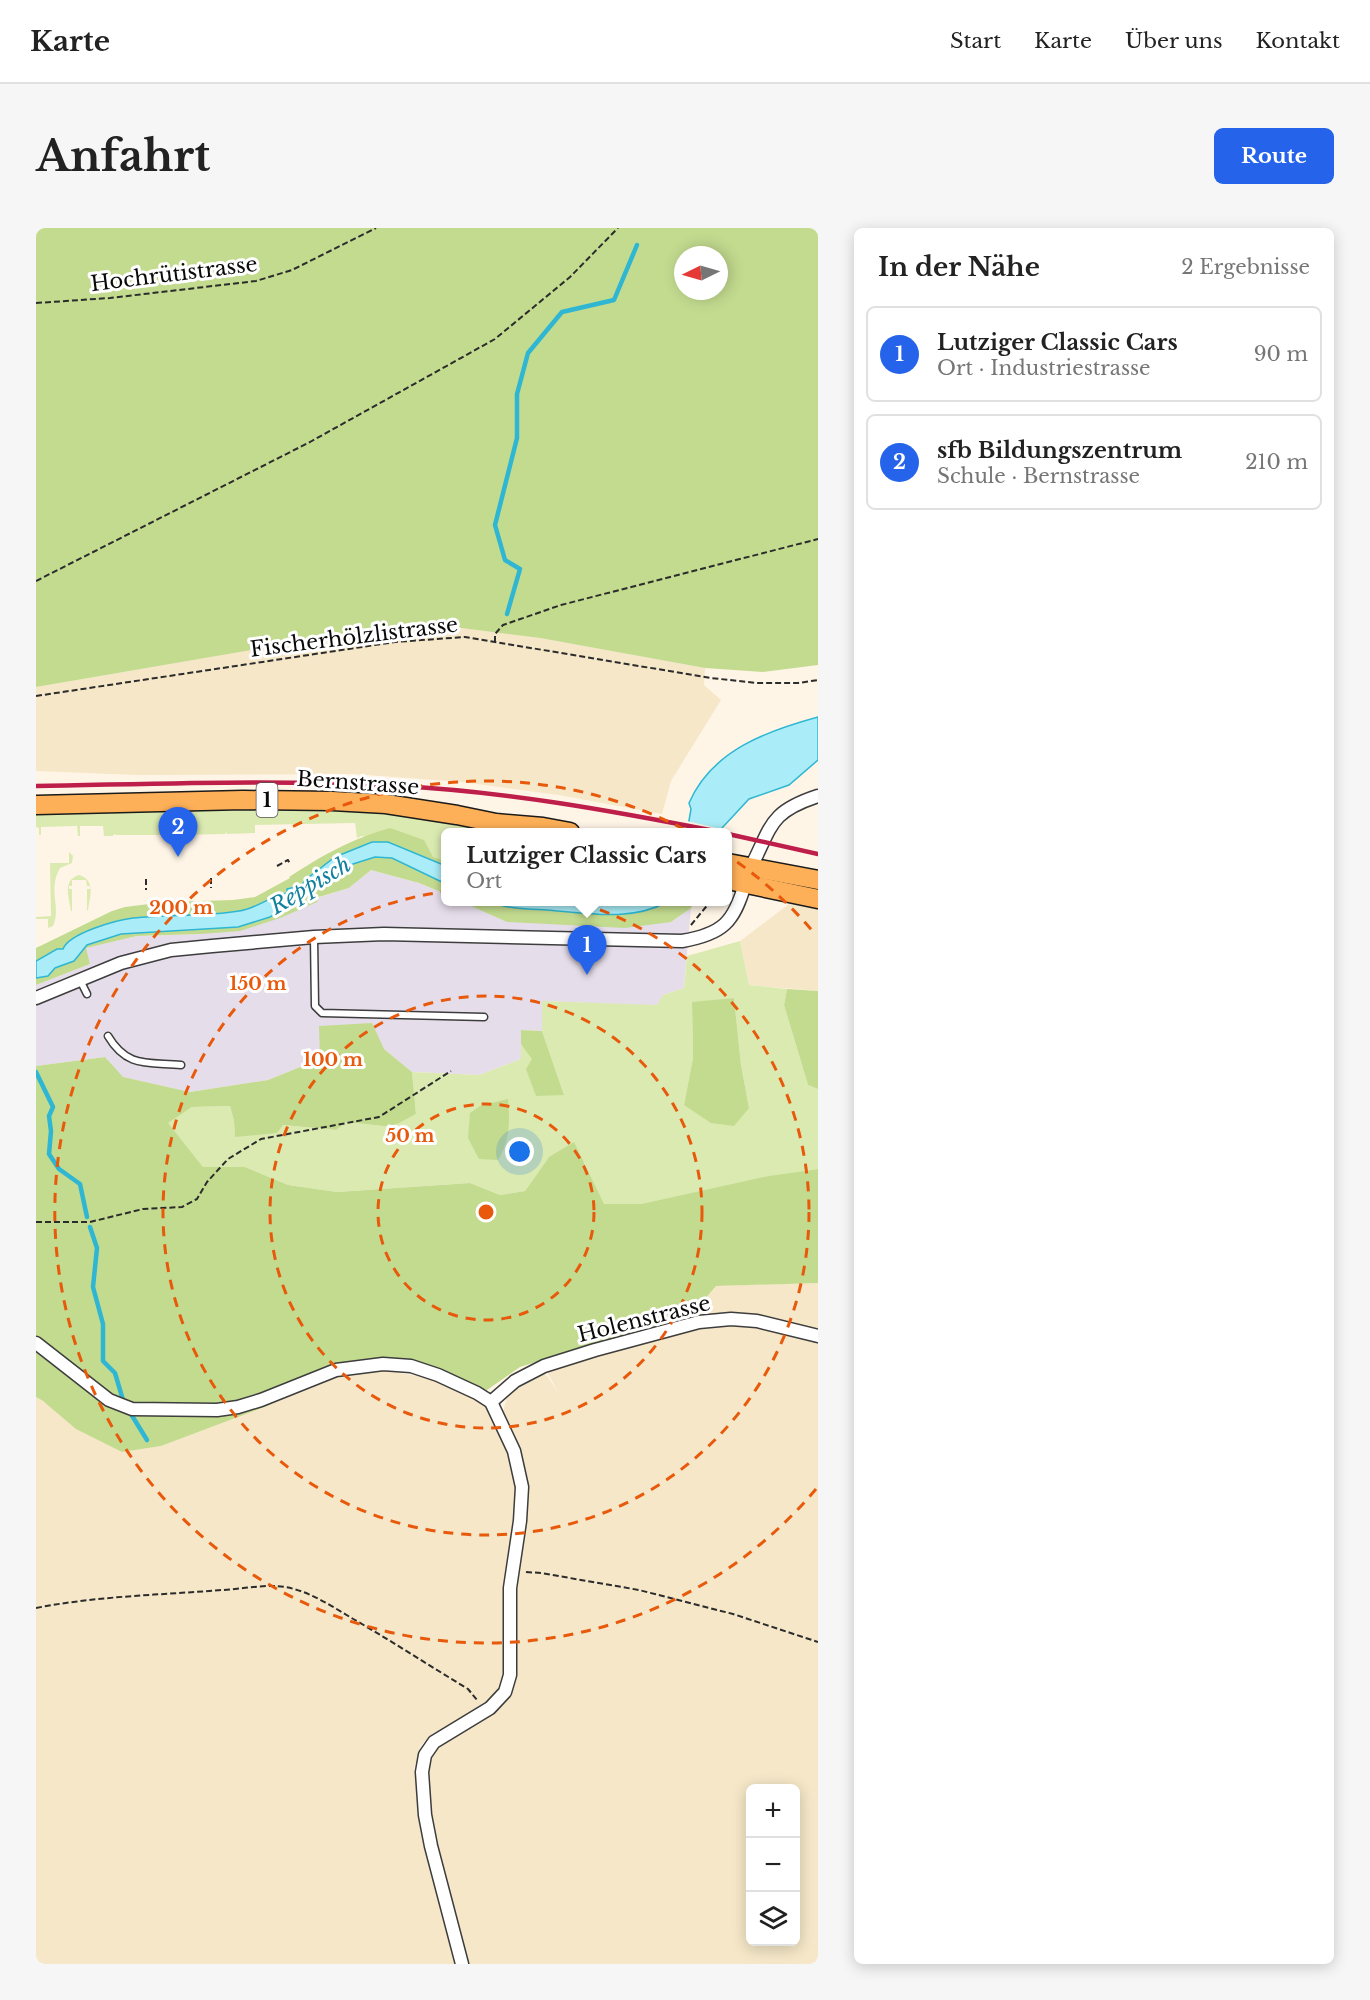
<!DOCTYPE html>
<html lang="de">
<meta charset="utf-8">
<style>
body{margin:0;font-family:"Libre Baskerville",serif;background:#f6f6f6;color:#222}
.controls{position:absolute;right:18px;bottom:18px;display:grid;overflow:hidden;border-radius:9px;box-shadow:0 3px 15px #0003}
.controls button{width:54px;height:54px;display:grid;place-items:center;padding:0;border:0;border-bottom:2px solid #e0e0e0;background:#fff;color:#222;font:30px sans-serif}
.compass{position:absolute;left:638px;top:18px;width:54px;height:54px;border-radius:50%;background:#fff;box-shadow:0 3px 15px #0003;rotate:265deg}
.you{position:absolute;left:484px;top:924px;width:21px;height:21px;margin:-15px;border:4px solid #fff;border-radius:50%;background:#1a73e8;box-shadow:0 0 0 9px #1a73e833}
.badge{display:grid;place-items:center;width:39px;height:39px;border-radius:50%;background:#2563eb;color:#fff;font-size:20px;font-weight:700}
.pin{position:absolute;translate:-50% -50px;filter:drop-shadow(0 2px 3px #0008)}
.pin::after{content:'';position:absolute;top:32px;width:21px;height:18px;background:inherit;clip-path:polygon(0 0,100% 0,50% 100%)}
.popup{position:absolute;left:405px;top:600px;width:291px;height:78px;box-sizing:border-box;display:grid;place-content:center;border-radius:9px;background:#fff;filter:drop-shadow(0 2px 4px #0005);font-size:20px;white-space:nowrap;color:#767676}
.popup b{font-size:22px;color:#222}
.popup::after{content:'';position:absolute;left:50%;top:100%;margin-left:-12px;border:12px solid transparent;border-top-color:#fff}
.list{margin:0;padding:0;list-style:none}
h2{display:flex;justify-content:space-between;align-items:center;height:78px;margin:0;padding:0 24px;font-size:26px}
h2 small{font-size:20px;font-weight:400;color:#767676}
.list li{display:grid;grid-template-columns:39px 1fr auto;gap:18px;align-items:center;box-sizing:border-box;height:96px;margin:0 12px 12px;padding:0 12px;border:2px solid #e0e0e0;border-radius:9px}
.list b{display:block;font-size:22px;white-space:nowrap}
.list p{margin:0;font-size:20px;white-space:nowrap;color:#767676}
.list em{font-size:20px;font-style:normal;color:#767676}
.icon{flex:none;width:33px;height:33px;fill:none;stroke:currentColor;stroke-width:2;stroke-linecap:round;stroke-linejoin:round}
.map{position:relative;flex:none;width:782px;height:1736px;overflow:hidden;border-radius:9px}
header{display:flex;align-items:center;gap:36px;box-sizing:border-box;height:84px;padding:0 30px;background:#fff;border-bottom:2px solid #e0e0e0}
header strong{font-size:28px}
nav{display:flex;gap:33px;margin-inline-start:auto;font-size:21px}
.intro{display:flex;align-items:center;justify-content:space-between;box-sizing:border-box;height:144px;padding:0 36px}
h1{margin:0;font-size:42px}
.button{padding:15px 27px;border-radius:9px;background:#2563eb;color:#fff;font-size:21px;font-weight:700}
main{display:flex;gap:36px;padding:0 36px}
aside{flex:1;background:#fff;border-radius:9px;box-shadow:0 3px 15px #0003}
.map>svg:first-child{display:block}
.industrial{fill:#e6ddea}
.farmland{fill:#f5e7c7;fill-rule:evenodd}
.green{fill:#dbeab1;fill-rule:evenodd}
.forest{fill:#c3db8f;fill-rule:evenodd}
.water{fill:#aaedf8;stroke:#2fb6d2;stroke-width:1.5}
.pier{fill:#fff5e7}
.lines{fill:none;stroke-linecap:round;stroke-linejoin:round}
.stream{stroke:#2fb6d2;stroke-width:4.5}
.lane-casing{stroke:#3d3d3d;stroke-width:9}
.street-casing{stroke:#3d3d3d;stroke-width:15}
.primary-casing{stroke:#1b1b1b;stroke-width:21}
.path{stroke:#2c2c2c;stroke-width:2;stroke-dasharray:6 3;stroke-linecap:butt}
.lane{stroke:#fff;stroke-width:6}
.street{stroke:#fff;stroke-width:12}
.primary{stroke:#feb058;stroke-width:18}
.rail{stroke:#be1e4a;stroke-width:4.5}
.ring{fill:none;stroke:#e8590c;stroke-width:3;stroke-dasharray:10 8}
.labels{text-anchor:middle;stroke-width:6;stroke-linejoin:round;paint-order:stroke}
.shield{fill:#fff;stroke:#545454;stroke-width:1.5}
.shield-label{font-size:20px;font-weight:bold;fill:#0a0a0a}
.street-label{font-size:21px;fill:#0a0a0a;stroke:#fff}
.water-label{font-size:22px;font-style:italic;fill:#11819f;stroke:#fff}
.centre{fill:#e8590c;stroke:#fff;stroke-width:3}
.ring-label{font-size:18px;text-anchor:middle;font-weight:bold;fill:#e8590c;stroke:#fff;stroke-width:6;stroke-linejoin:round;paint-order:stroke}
</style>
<header>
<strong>Karte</strong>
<nav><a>Start</a><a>Karte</a><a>Über uns</a><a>Kontakt</a></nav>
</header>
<div class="intro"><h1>Anfahrt</h1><a class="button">Route</a></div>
<main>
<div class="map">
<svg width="782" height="1736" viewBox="0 0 782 1736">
<rect width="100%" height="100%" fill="#fff5e7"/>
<polygon class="industrial" points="335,642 383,655 410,666 410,674 426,674 472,694 635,694 655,680 648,760 627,767 622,778 507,773 506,803 485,802 485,831 443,847 376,844 348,821 284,831 232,852 154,864 86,849 69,829 0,838 0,757 54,736 49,720 101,708 165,706 313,660"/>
<g class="farmland">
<polygon points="378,394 504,410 669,440 668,457 685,472 635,553 626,586 523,567 426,554 317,546 102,547 0,543 0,459"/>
<polygon points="753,676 782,681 782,763 713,757 704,713"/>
<path d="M782,1055V1736H0V1169L86,1224L125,1218L231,1178L299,1145L330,1139L387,1149L425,1163L451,1180L476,1236L481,1270L467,1363L468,1446L463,1461L448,1477L417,1497L397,1505L385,1517L378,1540L386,1603L399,1660L417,1718L431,1733L401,1631L390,1554L394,1523L471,1466L477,1364L488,1291L467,1184L472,1165L476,1160L507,1145L512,1149L523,1166L508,1138L656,1086L680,1058ZM714,1560H760V1714H714Z"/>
</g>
<g class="green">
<path d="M218,582C277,582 336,583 394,591C415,595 437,600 458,604H410V633L326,608L321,610L319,595L219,597V605L191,606V604L189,606L143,607L142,605L140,607H80L78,606L77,608H68L67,598H44V608H42L41,598L5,599V607H3V600L0,599V586Z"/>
<path d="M33,624L37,628L36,635L24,640C11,663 26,679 17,698L12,700V691H0V689L15,688L14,635H33Z"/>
<path d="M43,647C60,652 54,669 52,682L51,683V661H54V658H51L50,652H36V658H33V661H36V683H35C33,669 26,652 43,647Z"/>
<path d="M704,713L713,757L751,761L748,777L772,857L782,861V941L736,948L605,976H567L548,934L513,929L489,963L464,967L434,955L301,964L252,957L209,939H167L131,895L156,879L194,878L198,893L199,908L247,897L299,902L310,894L356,899L380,886L376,844L443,847L485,831V816L528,867L506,803V773L621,777L627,767L648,760L651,728ZM698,770L705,837L713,880L648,877L657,830L656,775Z"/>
</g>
<g class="forest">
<path d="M0,0H782V437L727,444L669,440L504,410L378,394L0,459ZM647,27H683V63H647Z"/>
<path d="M354,600L388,612L397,629L410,633V666L383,655L335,642L313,660L283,669L281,674L244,690L204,703L165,706L101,708L50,720L54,736L0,757V720L76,683L89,679L129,674L197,672L219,669L254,650L253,649C289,626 313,612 354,600Z"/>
<polygon points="426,674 658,674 655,680 635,694 589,700 471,694"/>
<polygon points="751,761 782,763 782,861 772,857 748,777"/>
<polygon points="698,770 705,837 713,880 698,898 675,895 648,877 657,830 656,774"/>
<polygon points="336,795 348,821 376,844 380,886 356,899 310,894 300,902 247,897 241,905 199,909 198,893 194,878 156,879 132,895 167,939 209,939 252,957 301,964 434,955 464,967 489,963 513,929 538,914 568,976 605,976 733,948 782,941 782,1055 680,1058 656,1086 484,1139 451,1162 406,1150 331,1139 299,1145 231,1178 125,1218 86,1224 40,1201 7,1173 0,1169 0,838 69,829 87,849 154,864 232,852 284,831 283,798"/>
<polygon points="485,802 506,803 528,867 500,868 490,841 496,831 485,816"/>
<path d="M472,871C474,894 474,912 462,932L443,931L432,910L434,885L444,878Z"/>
</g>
<g class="water">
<path d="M782,489V532L753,557L713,571L686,600V604H651L655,581L653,575C676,522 731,503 782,489Z"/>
<path d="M336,614H352L410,638V656L356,630L339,629L317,636L306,646L234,689L202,699L85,706L51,717L38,733L19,740L12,748L0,750V733L21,721H27C33,705 81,692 97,690C132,686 168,689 203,683C220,681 234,668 251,665V661L266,657L269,652L299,629Z"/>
<path d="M456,674H631C595,694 550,685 511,682C495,681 470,681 456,674Z"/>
</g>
<polygon class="pier" points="651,593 689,602 689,604 657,604 649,603"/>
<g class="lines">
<g class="stream">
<polyline points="471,386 484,341 469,332 459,297 481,210 481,166 492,125 526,84 578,72 601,17"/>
<polyline points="0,844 17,879 13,888 15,903 13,926 23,941 44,956 51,989"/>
<polyline points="54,999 61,1020 57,1059 67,1096 67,1133 79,1145 87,1172"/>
<polyline points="95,1186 111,1212"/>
</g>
<g class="lane-casing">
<g id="lane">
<polyline points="278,709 279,778 286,785 448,789"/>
<polyline points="44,752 51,766"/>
<path d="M72,808C91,840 111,834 145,837"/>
</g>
</g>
<g class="street-casing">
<g id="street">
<path d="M715,639C736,598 733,584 782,568"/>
<path d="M0,770L85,735L135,722L176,718L278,709L348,706L646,713C687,706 698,694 709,656"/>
<polyline points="0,1115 73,1172 96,1181 181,1182 202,1179 225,1172 300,1142 347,1136 375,1138 402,1147 441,1165 455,1174 478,1223 486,1259 484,1293 474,1360 474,1447 469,1464 454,1480 398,1514 389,1527 386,1544 389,1587 395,1618 426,1736"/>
<polyline points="455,1174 479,1153 508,1138 559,1122 663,1094 695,1091 721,1093 782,1108"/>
</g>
</g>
<g class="primary-casing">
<g id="primary">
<polyline points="0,577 207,572 296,573 350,576 421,587 460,595 507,599 534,604"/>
<polyline points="692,635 782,652"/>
<polyline points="692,652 782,671"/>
</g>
</g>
<g class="path">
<polyline points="0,75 74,70 220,53 256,42 340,0"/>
<polyline points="0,353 274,214 459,111 534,49 582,0"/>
<polyline points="459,414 459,406 467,397 525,377 782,311"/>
<polyline points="0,468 359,414 429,409 675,450 721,455 762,455 782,452"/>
<polyline points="241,638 252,632 254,636"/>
<polyline points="175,650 175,660"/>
<polyline points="110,651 110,662"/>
<polyline points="655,697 674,674"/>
<polyline points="0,994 54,994 107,981 146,979 161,971 171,954 192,931 225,911 343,889 415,843"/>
<polyline points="490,1344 505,1345 603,1362 697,1386 782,1414"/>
<path d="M0,1380C61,1368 124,1367 186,1362C210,1361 235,1354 258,1361C280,1367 300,1381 319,1392C357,1414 394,1438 432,1461L441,1472"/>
</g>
<use href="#lane" class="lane"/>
<use href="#street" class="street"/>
<use href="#primary" class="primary"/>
<g class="rail">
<path d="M0,558C120,556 240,551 360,558C468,563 577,583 684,604"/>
<polyline points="692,606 782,626"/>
</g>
</g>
<g class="ring">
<circle cx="450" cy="984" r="108"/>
<circle cx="450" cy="984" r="216"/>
<circle cx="450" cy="984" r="323"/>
<path d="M780 1261A431 431 0 1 1 780 707"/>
</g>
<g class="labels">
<rect class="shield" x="220.5" y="555" width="21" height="34" rx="4.5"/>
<g class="shield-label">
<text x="231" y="579">1</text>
</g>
<g class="street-label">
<text transform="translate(138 46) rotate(-7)" y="7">Hochrütistrasse</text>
<text transform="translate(318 409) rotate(-7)" y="7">Fischerhölzlistrasse</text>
<text transform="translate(322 555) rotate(4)" y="7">Bernstrasse</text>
<text transform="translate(608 1091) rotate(-14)" y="7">Holenstrasse</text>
</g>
<g class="water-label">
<text transform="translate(274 657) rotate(-31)" y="8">Reppisch</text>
</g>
</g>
<circle cx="450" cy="984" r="9" class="centre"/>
<g class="ring-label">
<text x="145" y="686">200 m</text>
<text x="222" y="762">150 m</text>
<text x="297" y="838">100 m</text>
<text x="374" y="914">50 m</text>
</g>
</svg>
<div class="controls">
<button>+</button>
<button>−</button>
<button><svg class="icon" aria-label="layers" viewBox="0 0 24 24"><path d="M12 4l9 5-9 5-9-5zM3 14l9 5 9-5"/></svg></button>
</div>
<svg class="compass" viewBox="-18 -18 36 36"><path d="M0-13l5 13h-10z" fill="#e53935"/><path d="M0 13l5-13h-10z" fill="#767676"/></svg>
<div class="you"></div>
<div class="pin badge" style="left:551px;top:747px">1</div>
<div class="popup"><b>Lutziger Classic Cars</b>Ort</div>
<div class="pin badge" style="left:142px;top:629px">2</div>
</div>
<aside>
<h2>In der Nähe<small>2 Ergebnisse</small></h2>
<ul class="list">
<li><span class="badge">1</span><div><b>Lutziger Classic Cars</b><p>Ort · Industriestrasse</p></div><em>90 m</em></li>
<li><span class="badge">2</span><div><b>sfb Bildungszentrum</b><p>Schule · Bernstrasse</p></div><em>210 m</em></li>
</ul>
</aside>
</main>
